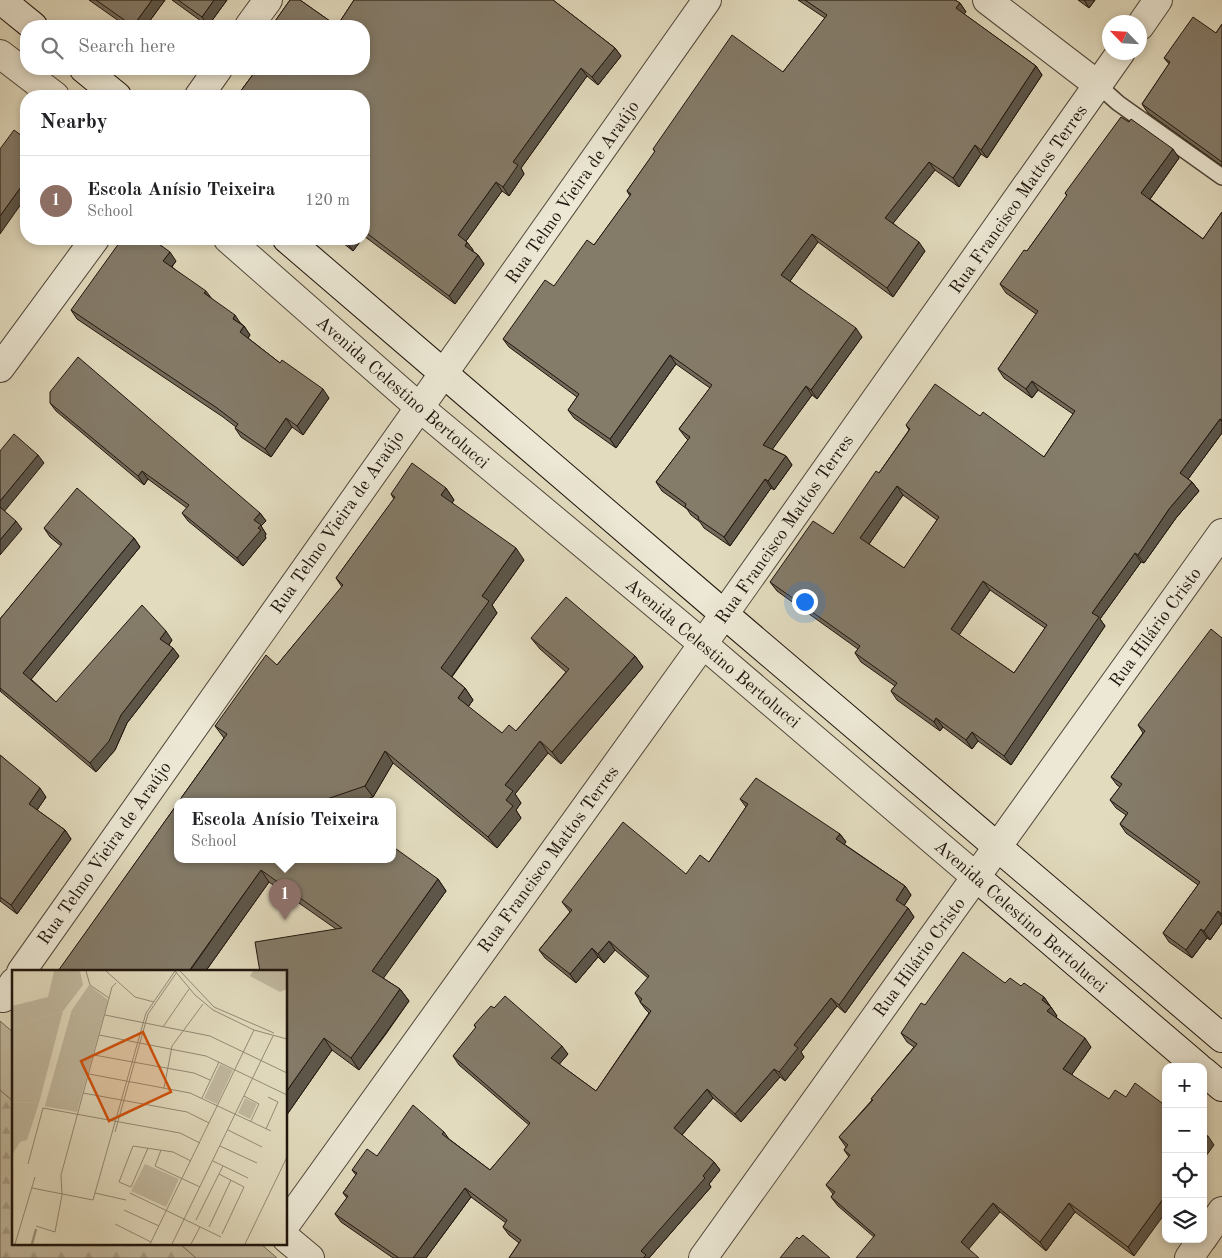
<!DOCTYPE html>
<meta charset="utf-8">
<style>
body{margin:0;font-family:"Old Standard TT",serif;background:#f2f2f2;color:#202124}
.controls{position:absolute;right:15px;bottom:15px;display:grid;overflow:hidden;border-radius:10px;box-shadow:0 2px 8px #0003}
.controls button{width:45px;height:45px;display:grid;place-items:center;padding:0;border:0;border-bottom:1px solid #e0e0e0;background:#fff;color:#202124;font:25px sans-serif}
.compass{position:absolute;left:1102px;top:15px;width:45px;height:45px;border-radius:50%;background:#fff;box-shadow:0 2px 8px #0003;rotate:295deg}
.you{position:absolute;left:804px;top:601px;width:18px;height:18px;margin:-12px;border:4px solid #fff;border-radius:50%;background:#1a73e8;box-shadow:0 0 0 8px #1a73e833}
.badge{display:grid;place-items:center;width:32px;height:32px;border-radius:50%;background:#7c3aed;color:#fff;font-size:16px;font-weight:700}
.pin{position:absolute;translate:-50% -41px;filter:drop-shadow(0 1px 2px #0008)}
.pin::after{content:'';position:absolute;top:26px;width:18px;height:15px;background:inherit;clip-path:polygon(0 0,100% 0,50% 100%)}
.popup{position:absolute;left:174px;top:798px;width:222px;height:65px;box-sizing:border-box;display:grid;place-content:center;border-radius:10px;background:#fff;filter:drop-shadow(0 1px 4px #0005);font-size:16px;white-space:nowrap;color:#757577}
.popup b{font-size:19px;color:#202124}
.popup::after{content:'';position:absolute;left:50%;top:100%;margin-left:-10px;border:10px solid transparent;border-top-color:#fff}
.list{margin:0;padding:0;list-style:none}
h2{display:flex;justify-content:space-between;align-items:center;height:65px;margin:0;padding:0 20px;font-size:21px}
h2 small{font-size:16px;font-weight:400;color:#757577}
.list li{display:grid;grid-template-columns:32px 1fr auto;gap:15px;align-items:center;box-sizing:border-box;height:90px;padding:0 20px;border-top:1px solid #e0e0e0}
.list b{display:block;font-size:19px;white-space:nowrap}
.list p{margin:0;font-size:16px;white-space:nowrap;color:#757577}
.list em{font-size:16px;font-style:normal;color:#757577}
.icon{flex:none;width:28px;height:28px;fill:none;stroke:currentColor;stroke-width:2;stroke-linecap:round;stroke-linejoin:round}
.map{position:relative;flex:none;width:1222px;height:1258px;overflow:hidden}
.search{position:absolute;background:#fff;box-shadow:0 2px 8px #0003;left:20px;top:20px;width:350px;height:55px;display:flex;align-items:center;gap:12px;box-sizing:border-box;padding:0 18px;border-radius:20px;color:#757577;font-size:19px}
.panel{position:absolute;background:#fff;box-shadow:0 2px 8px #0003;left:20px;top:90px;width:350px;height:155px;border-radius:20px}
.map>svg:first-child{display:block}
.green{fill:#c1b9a0;stroke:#706656}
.forest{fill:url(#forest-firs);stroke:#706656}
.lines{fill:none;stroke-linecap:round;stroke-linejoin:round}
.lane-casing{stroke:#504639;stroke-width:18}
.street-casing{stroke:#504639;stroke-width:30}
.secondary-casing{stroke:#1f140d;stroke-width:30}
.lane{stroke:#ece8d5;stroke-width:15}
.street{stroke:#ece8d5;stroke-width:28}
.secondary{stroke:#ece8d5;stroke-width:28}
.wall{fill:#726a5a;stroke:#1f140d;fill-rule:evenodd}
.shaded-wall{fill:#5c564a;stroke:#1f140d}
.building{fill:#847b69;stroke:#1f140d;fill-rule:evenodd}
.labels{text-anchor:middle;stroke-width:5;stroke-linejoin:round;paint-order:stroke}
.street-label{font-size:18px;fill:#1f140d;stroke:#ece8d5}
.inset-river{fill:none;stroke:#a09782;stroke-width:2.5}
.inset-road{fill:none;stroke:#948b77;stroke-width:1}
.view{fill:#d4520c;fill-opacity:0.15;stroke:#d4520c;stroke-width:2.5}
.inset-edge{fill:none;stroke:#1f140d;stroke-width:2.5}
</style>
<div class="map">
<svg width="1222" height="1258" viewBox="0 0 1222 1258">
<defs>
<pattern id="forest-firs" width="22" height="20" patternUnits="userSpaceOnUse" patternTransform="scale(1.25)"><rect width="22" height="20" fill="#c1b9a0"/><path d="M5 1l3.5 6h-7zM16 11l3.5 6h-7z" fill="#a59e89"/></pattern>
</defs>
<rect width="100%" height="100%" fill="#e2dbbe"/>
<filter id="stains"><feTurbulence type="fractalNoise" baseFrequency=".004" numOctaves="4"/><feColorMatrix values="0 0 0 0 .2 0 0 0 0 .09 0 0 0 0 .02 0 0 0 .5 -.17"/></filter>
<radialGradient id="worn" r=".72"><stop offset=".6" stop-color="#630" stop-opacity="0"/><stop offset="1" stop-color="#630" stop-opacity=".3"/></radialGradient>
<polygon class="green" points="0,1021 14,1033 14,1244 261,1244 277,1258 0,1258"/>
<polygon class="forest" points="0,1090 14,1102 14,1244 180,1244 196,1258 0,1258"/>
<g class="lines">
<g class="lane-casing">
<polyline id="lane" points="1098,85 1118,103 1222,177"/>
</g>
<g class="street-casing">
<g id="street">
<polyline points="987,0 1098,85"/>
<polyline points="249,26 268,0"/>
<polyline points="1140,26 1158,0"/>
<polyline points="0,54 55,96"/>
<polyline points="199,96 218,69"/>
<polyline points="228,239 419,407 703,644 976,877"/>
<polyline points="0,368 95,239"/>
<polyline points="21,972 707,0"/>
<polyline points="3,998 14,982"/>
<polyline points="286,1224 703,644 1121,52"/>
<polyline points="286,1238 310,1258"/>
<polyline points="1203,1238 1222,1211"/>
<polyline points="703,1258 1222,533"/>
<polyline points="1189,1258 1202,1239"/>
</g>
</g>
<g class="secondary-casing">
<g id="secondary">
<polyline points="1,0 33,26"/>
<polyline points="84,69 117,96"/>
<polyline points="287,239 724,614 1222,1038"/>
<polyline points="976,877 1198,1067"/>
<polyline points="1203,1071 1222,1087"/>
</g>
</g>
<use href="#lane" class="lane"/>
<use href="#street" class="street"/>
<use href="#secondary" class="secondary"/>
</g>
<g class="wall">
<polygon points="89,0 165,0 146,26 126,26"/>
<polygon points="172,0 227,0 208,26"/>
<polygon points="290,0 300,0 337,26 354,0 553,0 615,48 621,56 598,85 587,76 521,168 524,174 509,196 502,191 466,241 473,250 473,251 478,255 484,264 455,304 364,236 364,96 237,96 257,69 364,69 364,26 274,26 273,24"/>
<polygon points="798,0 955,0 960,3 966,12 964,14 1036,66 1042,75 987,158 981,154 959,187 935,170 893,223 925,251 893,297 818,242 790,281 862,337 817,399 812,395 772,449 786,456 792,465 774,490 771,488 730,546 704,528 700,522 691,515 687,509 662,491 656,482 688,440 686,438 679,429 710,388 676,364 616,448 574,418 568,410 577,397 509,347 503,339 594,245 630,196 627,191 655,152 653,149 783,72 825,18"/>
<polygon points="1078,0 1095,0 1089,8"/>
<polygon points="1222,24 1222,166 1148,113 1142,104 1169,64 1164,58 1216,33"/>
<path d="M1179,158L1150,199L1203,239L1222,212V433L1188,479L1192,482L1199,491L1176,518L1144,563L1141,562L1100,619L1105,626L1011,765L978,741L972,749L943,727L940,731L897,700L891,691L895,686L861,662L855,653L858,649L777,591L770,582L833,534L879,473L909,430L906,425L980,416L1044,457L1073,414L1038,390L1032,398L1004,378L998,369L1036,314L1006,293L1000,284L1027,251L1067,196L1065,193ZM903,495L937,520L904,568L869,544ZM990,590L1045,628L1014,673L959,635Z"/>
<polygon points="338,239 362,239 353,251"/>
<polygon points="176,261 172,267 244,326 250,335 248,338 280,363 329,398 303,435 292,427 271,457 241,437 235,428 236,427 223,417 77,319 71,310"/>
<polygon points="50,403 260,513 266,521 261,526 266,534 265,536 266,538 243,566 188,521 182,513 187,508 148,479 144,485 56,411"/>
<polygon points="446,488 454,500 452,503 524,560 492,605 497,613 452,677 465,688 473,700 468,707 502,733 516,731 566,672 540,649 531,638 635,656 643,667 561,764 548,753 515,794 521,803 516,810 521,818 497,848 393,763 373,797 362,801 179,801 224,738 215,726 277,665 342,587 336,578 394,499 391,494"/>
<polygon points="44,528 134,538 140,547 31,679 56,702 172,640 169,645 179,656 127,723 115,750 96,772 0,691 0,619 61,546 50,537"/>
<polygon points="1222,638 1222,923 1210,940 1207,938 1192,958 1169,942 1163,933 1198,885 1126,833 1120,824 1126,815 1116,808 1110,800 1120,787 1117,785 1111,777 1143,733 1138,725"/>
<polygon points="0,755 46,797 37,810 65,830 71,839 17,914 0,901"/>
<polygon points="740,799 840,834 846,842 844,844 905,886 911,895 904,906 908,908 914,917 845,1013 837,1006 801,1052 804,1057 785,1081 780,1077 741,1122 713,1098 682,1135 714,1162 720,1170 709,1184 711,1187 649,1258 509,1258 519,1243 509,1235 503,1227 506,1223 471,1197 426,1258 393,1258 341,1222 335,1214 347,1198 343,1193 356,1175 352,1170 377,1156 444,1132 449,1139 490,1170 529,1125 459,1065 453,1056 476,1028 474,1025 494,1008 568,1054 559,1064 596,1091 649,1013 646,1010 640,1002 640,1001 635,993 648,978 615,950 604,963 598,957 576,983 545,958 539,950 570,912 562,902 686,874 709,862 746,807"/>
<polygon points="178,803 438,879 446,891 383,978 400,989 409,1001 386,1034 359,1070 332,1050 286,1116 286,972 336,929 269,882 205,972 58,972"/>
<polygon points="1005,983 1021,986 1044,997 1057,1016 1056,1017 1091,1047 1072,1074 1134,1256 1075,1212 1046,1251 1000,1212 874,1237 838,1206 831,1197 833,1194 826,1185 849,1157 844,1150 846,1147 839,1137 872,1100 871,1099 914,1047 907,1042 901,1033 925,1005"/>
</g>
<g class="shaded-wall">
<polygon points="152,0 165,0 146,26 133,26"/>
<polygon points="214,0 227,0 208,26 202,17"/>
<polygon points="1084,0 1095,0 1089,8"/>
<polygon points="960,3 966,12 962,16 956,8"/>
<polygon points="615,48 621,56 598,85 592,77"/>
<polygon points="1036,66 1042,75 987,158 981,150"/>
<polygon points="581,68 587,76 521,168 524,174 509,196 503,187 513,162"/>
<polygon points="975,145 981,154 959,187 953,178"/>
<polygon points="1173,149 1179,158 1148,202 1141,193"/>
<polygon points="929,162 935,170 891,226 885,218"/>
<polygon points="26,180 26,197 0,234 0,216"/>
<polygon points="496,182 502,191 464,244 458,235"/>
<polygon points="812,234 818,242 788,284 781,275"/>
<polygon points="350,239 362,239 353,251 347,243"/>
<polygon points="467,242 473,250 471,254 465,246"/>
<polygon points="919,242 925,251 893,297 887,288"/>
<polygon points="170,252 176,261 169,270 163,261"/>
<polygon points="478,255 484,264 455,304 449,296"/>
<polygon points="206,291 212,299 204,293"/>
<polygon points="235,315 241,324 233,319"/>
<polygon points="244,326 250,335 246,340 240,332"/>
<polygon points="856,328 862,337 817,399 811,390"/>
<polygon points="670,355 676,364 616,448 610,439"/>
<polygon points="1032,381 1038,390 1032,398 1026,389"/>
<polygon points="806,386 812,395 769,454 763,445"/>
<polygon points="323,389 329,398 303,435 297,426"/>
<polygon points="286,418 292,427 271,457 265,449"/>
<polygon points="1220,419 1222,422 1222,433 1186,482 1180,473"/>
<polygon points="38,455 44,463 3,513 0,509 0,501"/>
<polygon points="786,456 792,465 774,490 768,481"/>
<polygon points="142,471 148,479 144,485 138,476"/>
<polygon points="765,479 771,488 730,546 724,537"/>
<polygon points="1192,482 1199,491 1176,518 1144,563 1138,555 1169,509"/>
<polygon points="897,486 903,495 867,547 860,538"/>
<polygon points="446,488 454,500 449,506 441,495"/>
<polygon points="260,513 266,521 261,526 266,534 265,536 266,538 243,566 237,558 254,520"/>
<polygon points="16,521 22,529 0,555 0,540"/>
<polygon points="134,538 140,547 29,682 23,673"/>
<polygon points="516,548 524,560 492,605 497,613 449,680 441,668 482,596"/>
<polygon points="1135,553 1141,562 1100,619 1105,626 1011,765 1004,756 1092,613"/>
<polygon points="983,581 990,590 957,638 951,629"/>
<polygon points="166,631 172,640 167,647 160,639"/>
<polygon points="173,648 179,656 127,723 115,750 96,772 90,763 121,715"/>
<polygon points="635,656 643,667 561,764 552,752"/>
<polygon points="465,688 473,700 466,710 458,698"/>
<polygon points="936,718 943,727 940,731 934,722"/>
<polygon points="972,732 978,741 972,749 966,740"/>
<polygon points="540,741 548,753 515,794 521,803 516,810 521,818 497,848 488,837 506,800 505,785"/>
<polygon points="385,751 393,763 373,797 365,786"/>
<polygon points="40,788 46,797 35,813 29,804"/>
<polygon points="65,830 71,839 17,914 11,905"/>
<polygon points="840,834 846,842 842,847 836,839"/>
<polygon points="261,870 269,882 205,972 189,972"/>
<polygon points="438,879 446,891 380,983 372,971"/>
<polygon points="905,886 911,895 902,909 896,900"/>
<polygon points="908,908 914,917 845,1013 839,1005"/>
<polygon points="1218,911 1222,917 1222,923 1210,940 1204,931"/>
<polygon points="1201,929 1207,938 1192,958 1186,950"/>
<polygon points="609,941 615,950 604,963 598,954"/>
<polygon points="592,948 598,957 576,983 570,974"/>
<polygon points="400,989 409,1001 359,1070 351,1058"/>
<polygon points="1044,997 1050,1006 1042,1000"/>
<polygon points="831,998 837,1006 801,1052 804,1057 785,1081 779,1072 794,1045"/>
<polygon points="1051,1007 1057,1016 1054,1020 1047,1011"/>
<polygon points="324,1038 332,1050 286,1116 286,1092"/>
<polygon points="1085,1038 1091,1047 1070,1077 1063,1069"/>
<polygon points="562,1046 568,1054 557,1067 551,1058"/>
<polygon points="774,1069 780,1077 741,1122 735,1114"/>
<polygon points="707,1089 713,1098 680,1137 674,1128"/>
<polygon points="1208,1136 1214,1145 1203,1160 1203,1142"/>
<polygon points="714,1162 720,1170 709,1184 711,1187 649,1258 643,1258 641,1251"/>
<polygon points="465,1188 471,1197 426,1258 413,1258"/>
<polygon points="1166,1195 1166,1212 1134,1256 1128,1247"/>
<polygon points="993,1203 1000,1212 967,1251 961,1242"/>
<polygon points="1069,1203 1075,1212 1046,1251 1040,1242"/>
</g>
<g class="building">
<polygon points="96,0 152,0 133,26"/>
<polygon points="178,0 214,0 202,17"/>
<polygon points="290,0 300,0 337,26 354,0 553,0 615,48 592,77 581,68 513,162 518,165 503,187 496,182 458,235 467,242 465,246 478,255 449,296 364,231 364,96 237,96 257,69 364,69 364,26 276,26 273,24"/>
<polygon points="805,0 955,0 960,3 956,8 1036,66 981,150 975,145 953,178 929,162 885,218 919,242 887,288 812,234 781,275 856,328 811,390 806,386 763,445 786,456 768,481 765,479 724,537 698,519 699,517 685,507 686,504 656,482 690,437 679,429 712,385 670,355 610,439 568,410 579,394 503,339 545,280 554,286 587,240 594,245 631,194 627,191 655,151 653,149 732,35 783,72 827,15"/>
<polygon points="1193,17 1216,33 1222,24 1222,162 1142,104 1170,62 1164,58"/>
<path d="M1121,117L1129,122L1131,119L1173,149L1141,193L1203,239L1222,212V420L1220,419L1180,473L1192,482L1169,509L1138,555L1135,553L1092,613L1099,617L1004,756L972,732L966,740L936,718L934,722L891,691L897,683L855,653L860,646L770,582L813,521L833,534L876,471L879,473L910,429L906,425L935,384L980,416L983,412L1044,457L1075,411L1032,381L1026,389L998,369L1038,311L1000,284L1024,250L1027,251L1067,195L1065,193ZM897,486L939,517L904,568L860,538ZM983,581L1047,625L1014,673L951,629Z"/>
<polygon points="14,130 26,139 26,180 0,216 0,149"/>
<polygon points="122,239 152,239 170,252 163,261 206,291 204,293 235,315 233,319 244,326 240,332 280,363 282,360 323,389 297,426 286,418 265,449 235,428 238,424 217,408 71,310"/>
<polygon points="342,239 350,239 347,243"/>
<polygon points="78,357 260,513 254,520 261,525 258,528 261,530 237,558 182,513 189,505 142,471 138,476 50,403 50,392"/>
<polygon points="14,434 38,455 0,501 0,451"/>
<polygon points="412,463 446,488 441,495 516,548 482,596 489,601 441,668 465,688 458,698 502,733 509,725 516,731 569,669 531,638 566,597 635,656 552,752 540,741 505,785 513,791 506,800 513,806 488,837 385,751 365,786 327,799 330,801 179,801 227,734 215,726 266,655 277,665 343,585 336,578 395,497 391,494"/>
<polygon points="77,488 134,538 23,673 56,702 142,605 166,631 160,639 173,648 121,715 109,741 90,763 0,688 0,619 62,544 44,528"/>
<polygon points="0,507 16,521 0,540"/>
<polygon points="1211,629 1222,638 1222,914 1218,911 1204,931 1201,929 1186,950 1163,933 1200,882 1120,824 1128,813 1110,800 1122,784 1111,777 1145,731 1138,725"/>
<polygon points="0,755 40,788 29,804 65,830 11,905 0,897"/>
<polygon points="756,778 840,834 836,839 905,886 896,900 908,908 839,1005 831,998 794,1045 798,1048 779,1072 774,1069 735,1114 707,1089 674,1128 714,1162 703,1176 705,1178 641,1251 646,1255 643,1258 509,1258 521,1240 503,1227 507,1220 465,1188 413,1258 399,1258 335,1214 348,1196 343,1193 357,1173 352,1170 367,1149 377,1156 413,1105 444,1132 442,1134 490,1170 530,1123 453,1056 476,1027 474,1025 491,1006 494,1008 505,996 562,1046 551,1058 596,1091 651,1011 640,1002 642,999 635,993 649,976 609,941 598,954 592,948 570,974 539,950 572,910 562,902 623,822 686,874 700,855 709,862 748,804 740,799"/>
<polygon points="178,803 178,859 392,859 392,846 438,879 372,971 400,989 377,1022 351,1058 324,1038 286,1092 286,972 260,972 255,942 342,928 261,870 189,971 189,972 59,972 58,971"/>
<polygon points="963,952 1005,983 1010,978 1021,986 1024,983 1044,997 1042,1000 1051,1007 1047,1011 1085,1038 1063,1069 1109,1099 1115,1090 1126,1097 1135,1083 1166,1106 1166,1195 1128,1247 1069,1203 1040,1242 993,1203 961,1242 979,1258 856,1258 875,1235 831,1197 835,1192 826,1185 850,1155 844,1150 848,1145 839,1137 873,1100 871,1099 917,1044 901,1033 921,1003 925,1005"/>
<polygon points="1203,1133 1208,1136 1203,1142"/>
<polygon points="803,1235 830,1258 780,1258 797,1237 799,1239"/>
</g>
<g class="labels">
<g class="street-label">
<text transform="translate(572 192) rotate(-55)" y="6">Rua Telmo Vieira de Araújo</text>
<text transform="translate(1018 199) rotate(-55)" y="6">Rua Francisco Mattos Terres</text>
<text transform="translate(403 392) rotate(41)" y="6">Avenida Celestino Bertolucci</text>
<text transform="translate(337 522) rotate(-55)" y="6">Rua Telmo Vieira de Araújo</text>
<text transform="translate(784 529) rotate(-55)" y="6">Rua Francisco Mattos Terres</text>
<text transform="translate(1155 627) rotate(-54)" y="6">Rua Hilário Cristo</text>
<text transform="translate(713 653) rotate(40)" y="6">Avenida Celestino Bertolucci</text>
<text transform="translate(104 853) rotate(-55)" y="6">Rua Telmo Vieira de Araújo</text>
<text transform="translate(548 859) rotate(-54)" y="6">Rua Francisco Mattos Terres</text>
<text transform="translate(1021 916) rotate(41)" y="6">Avenida Celestino Bertolucci</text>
<text transform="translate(919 957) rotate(-54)" y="6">Rua Hilário Cristo</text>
</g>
</g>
<g transform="translate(12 970)">
<rect width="275" height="275" fill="#e2dbbe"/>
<path d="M77,15L96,30L65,142L33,136L60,40ZM51,41L27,133L0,132V57ZM208,94L221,100L205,134L192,128ZM233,128L245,134L238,149L226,143ZM133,194L167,209L154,237L119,221Z" fill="#c1b9a0"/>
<path d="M42,1H68L71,15L51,41L0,57V36L36,27ZM241,1H275V19L268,22L238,6ZM60,40L68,47L87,52L71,109L58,105L48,139L33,136ZM0,132L27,133L15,170L8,172L0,185Z" fill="#c1b9a0"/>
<path class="inset-river" d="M20,274L24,259"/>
<path class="inset-road" d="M74,1L78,15L97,28M94,1L123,27L142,32M163,1L183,25L201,40L242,60L275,69M168,1L202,37L262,63M93,45L198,66L275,103M151,57L177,19M87,65L194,86L275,125M82,85L182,103L198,110M77,104L178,123L259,161M152,118L160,76L191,34M71,123L175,142L197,153M232,126L247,134L239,151M190,128L207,92M254,159L266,132L256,127M216,160L250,177M103,162L136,44L165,2M208,176L245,193M136,178L119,217L107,212L121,176L161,182L179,191M149,180L143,196L188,217M201,191L236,208M16,194L31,138L168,163L188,173M207,204L232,217L210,264M20,218L81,230L134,43L163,1M83,223L114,230M118,223L209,267M112,240L147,256M184,250L211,196M103,254L139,272M24,256L43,262L50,225L49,205L100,17L104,13M197,257L219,210M3,274L23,207M138,274L242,60M160,274L261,66M179,274L188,257M233,274L275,187"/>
<path class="view" d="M131,62L159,122L97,151L69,91Z"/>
<rect width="275" height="275" class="inset-edge"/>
</g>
<rect width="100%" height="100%" filter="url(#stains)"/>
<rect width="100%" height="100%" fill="url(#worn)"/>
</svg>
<div class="controls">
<button>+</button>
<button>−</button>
<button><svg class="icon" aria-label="locate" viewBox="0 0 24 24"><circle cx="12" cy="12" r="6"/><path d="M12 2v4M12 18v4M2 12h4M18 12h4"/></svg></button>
<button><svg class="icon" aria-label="layers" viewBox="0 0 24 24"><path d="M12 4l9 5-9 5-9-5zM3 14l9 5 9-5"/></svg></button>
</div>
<svg class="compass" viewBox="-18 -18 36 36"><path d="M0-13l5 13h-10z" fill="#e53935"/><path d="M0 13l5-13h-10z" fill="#757577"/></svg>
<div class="you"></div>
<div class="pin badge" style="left:285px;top:920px;background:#8d6e63">1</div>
<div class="popup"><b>Escola Anísio Teixeira</b>School</div>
<div class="search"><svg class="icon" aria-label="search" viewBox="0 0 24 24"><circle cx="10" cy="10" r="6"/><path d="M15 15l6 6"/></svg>Search here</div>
<section class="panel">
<h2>Nearby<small></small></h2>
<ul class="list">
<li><span class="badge" style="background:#8d6e63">1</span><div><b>Escola Anísio Teixeira</b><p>School</p></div><em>120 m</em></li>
</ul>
</section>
</div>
